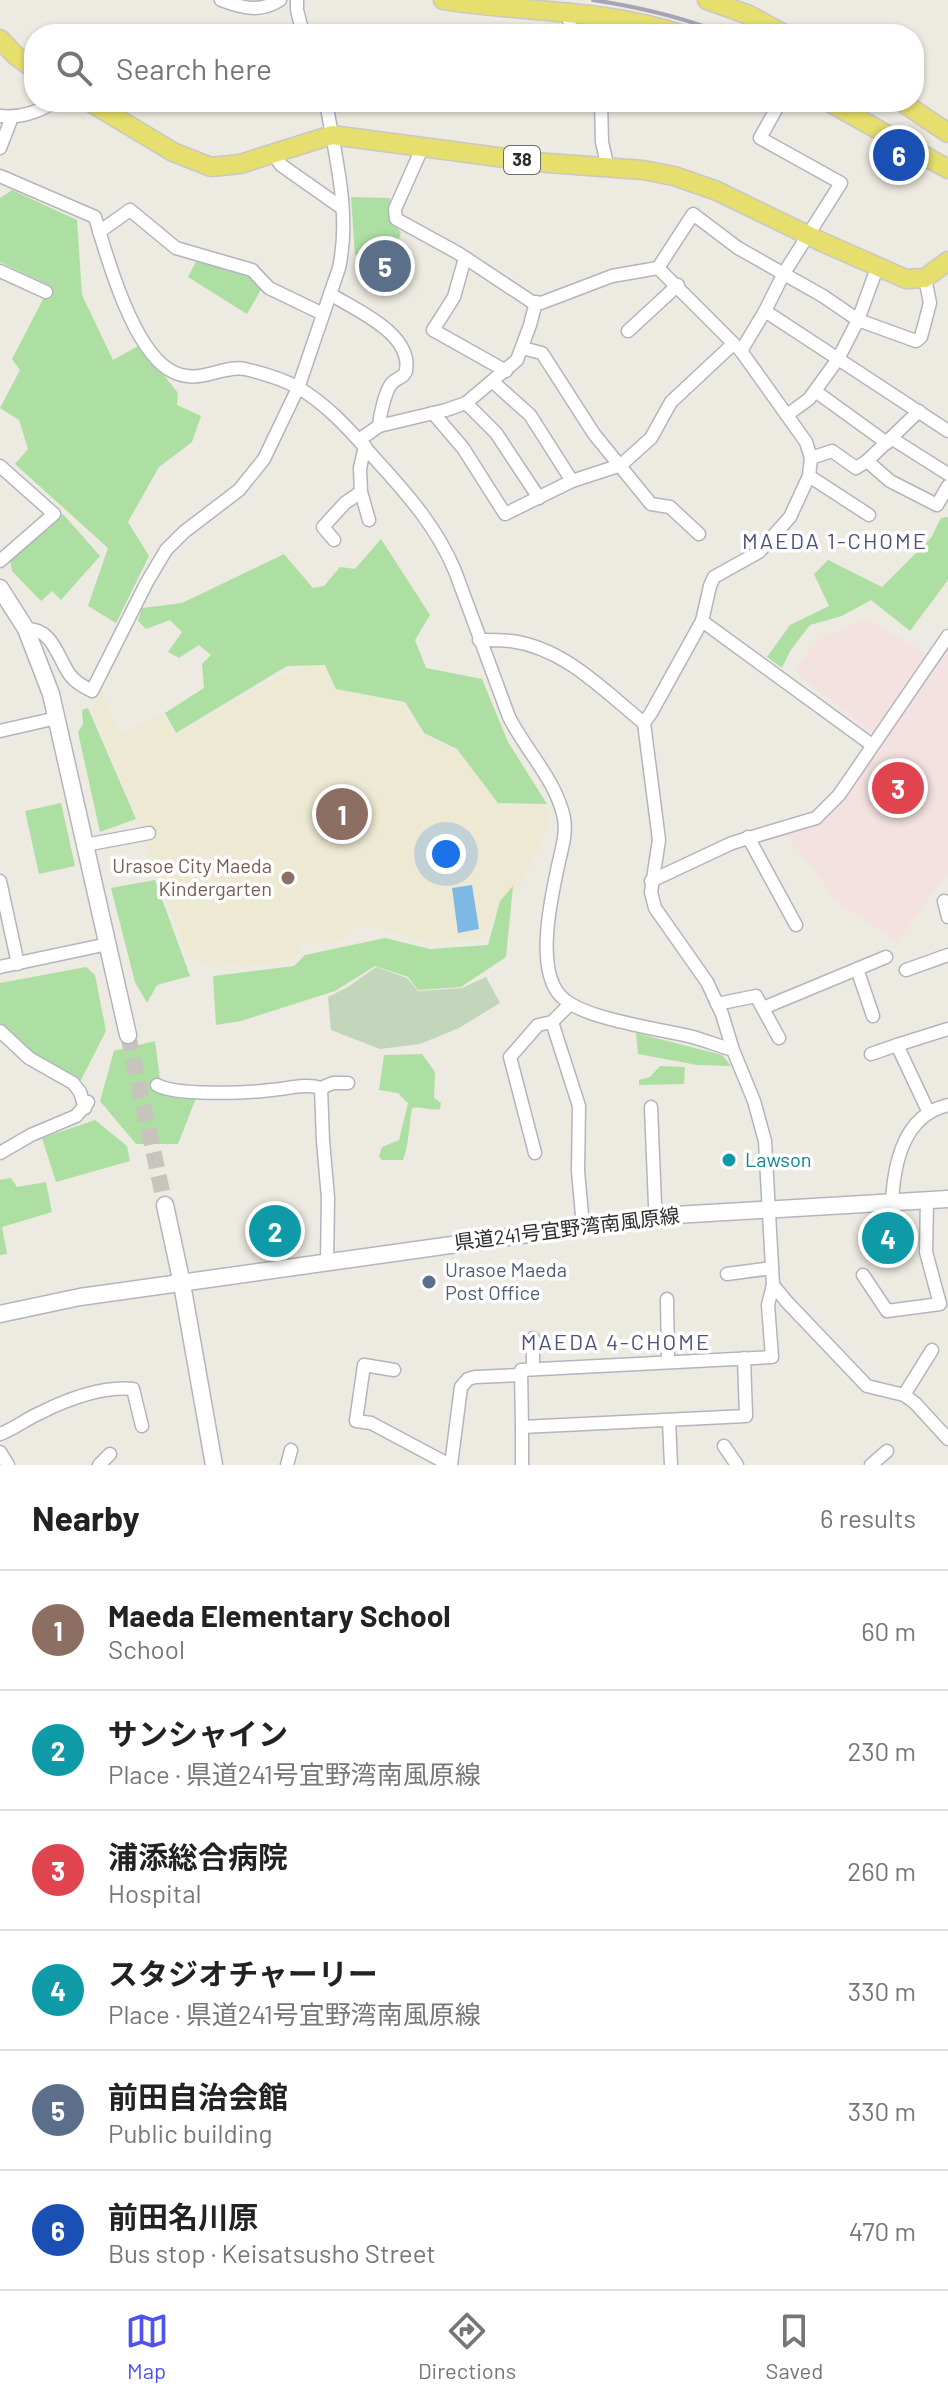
<!DOCTYPE html>
<meta charset="utf-8">
<style>
body{margin:0;font-family:Barlow,"Noto Sans JP",sans-serif;background:#f2f2f2;color:#222}
.you{position:absolute;left:446px;top:854px;width:28px;height:28px;margin:-20px;border:6px solid #fff;border-radius:50%;background:#1a73e8;box-shadow:0 0 0 12px #1a73e833}
.badge{display:grid;place-items:center;width:52px;height:52px;border-radius:50%;background:#5053eb;color:#fff;font-size:26px;font-weight:700}
.pin{position:absolute;translate:-50% -50%;border:4px solid #fff;box-shadow:0 2px 8px #0006}
.list{margin:0;padding:0;list-style:none}
h2{display:flex;justify-content:space-between;align-items:center;height:104px;margin:0;padding:0 32px;font-size:34px}
h2 small{font-size:26px;font-weight:400;color:#767676}
.list li{display:grid;grid-template-columns:52px 1fr auto;gap:24px;align-items:center;box-sizing:border-box;height:120px;padding:0 32px;border-top:2px solid #e0e0e0}
.list b{display:block;font-size:30px;white-space:nowrap}
.list p{margin:0;font-size:26px;white-space:nowrap;color:#767676}
.list em{font-size:26px;font-style:normal;color:#767676}
.icon{flex:none;width:44px;height:44px;fill:none;stroke:currentColor;stroke-width:2;stroke-linecap:round;stroke-linejoin:round}
.map{position:relative;flex:none;width:948px;height:1465px;overflow:hidden}
.search{position:absolute;background:#fff;box-shadow:0 2px 6px #0004;left:24px;right:24px;top:24px;height:88px;display:flex;align-items:center;gap:20px;box-sizing:border-box;padding:0 28px;border-radius:32px;color:#767676;font-size:30px}
.sheet{height:824px;background:#fff}
nav{display:flex;justify-content:space-around;align-items:center;box-sizing:border-box;height:112px;border-top:2px solid #e0e0e0;background:#fff;font-size:22px;color:#767676}
nav a{display:grid;justify-items:center;gap:4px}
nav .on{color:#5053eb}
.map>svg:first-child{display:block}
.education{fill:#ede9d2}
.medical{fill:#f3e2df}
.green{fill:#addfa2}
.cemetery{fill:#c3d5ba}
.water{fill:#7eb9e5}
.lines{fill:none;stroke-linecap:round;stroke-linejoin:round}
.secondary-tunnel{stroke:#c7c4bd;stroke-width:16;stroke-dasharray:16 8;stroke-linecap:butt}
.street-casing{stroke:#b4b4bf;stroke-width:15}
.secondary-casing{stroke:#b4b4bf;stroke-width:19}
.primary-casing{stroke:#c8c8c8;stroke-width:21}
.street{stroke:#fff;stroke-width:12}
.secondary{stroke:#fff;stroke-width:16}
.primary{stroke:#e6de6d;stroke-width:18}
.rail{stroke:#a4a4b5;stroke-width:4}
.education-dot{fill:#8d6e63;stroke:#fff;stroke-width:3}
.culture-dot{fill:#0f9aa8;stroke:#fff;stroke-width:3}
.service-dot{fill:#5c6f8a;stroke:#fff;stroke-width:3}
.labels{text-anchor:middle;stroke-width:7;stroke-linejoin:round;paint-order:stroke}
.shield{fill:#fff;stroke:#6c6c6c;stroke-width:2}
.shield-label{font-size:18px;font-weight:bold;fill:#2d2d2d}
.education-label{font-size:20px;fill:#785e54;stroke:#fff;text-anchor:end}
.culture-label{font-size:20px;fill:#0d838f;stroke:#fff;text-anchor:start}
.street-label{font-size:20px;fill:#2d2d2d;stroke:#fff}
.service-label{font-size:20px;fill:#4e5e75;stroke:#fff;text-anchor:start}
.neighbourhood-label{font-size:22px;letter-spacing:2px;fill:#50517b;stroke:#fff}
</style>
<div class="map">
<svg width="948" height="1465" viewBox="0 0 948 1465">
<rect width="100%" height="100%" fill="#edeae1"/>
<polygon class="education" points="318,661 357,694 404,706 423,735 467,756 503,805 549,807 549,825 518,888 481,939 428,944 394,931 359,926 336,943 305,942 293,961 213,967 188,957 138,822 92,709 101,692 120,736 162,715 177,737 192,726 277,677"/>
<polygon class="medical" points="867,619 940,662 948,652 948,875 934,891 897,941 832,898 827,886 786,835 809,829 831,811 883,741 793,670 823,637"/>
<g class="green">
<polygon points="12,190 77,220 82,295 113,360 140,345 178,393 177,405 201,416 192,442 159,467 128,522 149,556 116,623 88,606 108,548 15,464 28,449 19,420 0,408 20,370 12,359 50,286 0,262 0,198"/>
<polygon points="351,197 390,198 391,222 401,232 398,242 390,239 379,241 375,255 369,257 355,255"/>
<polygon points="198,258 252,275 262,288 247,314 188,277"/>
<polygon points="63,514 100,556 61,600 52,591 41,601 12,571 10,559"/>
<polygon points="948,517 948,580 910,631 871,600 842,616 810,625 790,651 782,668 767,657 790,625 829,606 814,574 828,560 882,587 931,538 941,518"/>
<polygon points="381,539 430,615 415,640 426,668 482,679 508,742 547,804 498,803 457,749 424,733 405,702 336,689 325,665 287,666 176,733 165,713 204,688 202,664 211,655 199,645 179,658 168,652 182,632 170,620 146,629 138,621 142,608 182,603 284,554 313,588 324,586 340,567 355,569"/>
<polygon points="88,708 136,819 100,832 78,732 83,724 82,710"/>
<polygon points="61,803 75,866 39,874 25,811"/>
<polygon points="155,880 190,976 157,985 147,1003 135,982 111,888"/>
<polygon points="513,886 506,957 461,987 418,990 408,977 375,966 335,991 241,1021 216,1025 213,976 294,966 305,955 385,938 430,949 488,945 500,901"/>
<polygon points="86,967 95,975 106,1031 80,1082 16,1043 0,1023 0,983"/>
<polygon points="636,1033 722,1055 731,1066 697,1065 638,1054"/>
<polygon points="155,1041 162,1095 196,1098 178,1144 136,1144 100,1101 114,1051"/>
<path d="M422,1054L435,1072L434,1098L441,1103L440,1109C430,1111 423,1106 412,1108C409,1125 409,1145 403,1160H382L379,1156L382,1147L399,1140L408,1103L398,1093L379,1090L384,1055Z"/>
<polygon points="660,1066 685,1067 684,1084 639,1085 639,1080 650,1077"/>
<polygon points="95,1120 127,1146 130,1161 56,1182 42,1138"/>
<polygon points="11,1178 17,1187 46,1182 52,1212 2,1227 7,1254 0,1255 0,1180"/>
</g>
<polygon class="cemetery" points="376,967 407,978 418,991 462,988 486,977 500,1003 459,1028 420,1044 380,1049 331,1030 328,997 348,987"/>
<polygon class="water" points="472,885 479,929 458,933 452,888"/>
<g class="lines">
<polyline class="secondary-tunnel" points="128,1035 165,1205"/>
<g class="street-casing">
<g id="street">
<path d="M221,0C242,8 260,13 280,0"/>
<polyline points="297,0 297,10 303,34"/>
<polyline points="568,12 570,27 576,34"/>
<polyline points="601,102 602,142 608,168"/>
<path d="M0,116C20,118 37,113 54,102"/>
<polyline points="423,146 395,209 396,219 458,253 532,302 541,303 612,276 658,268 741,351 806,442 811,458 809,476 790,517 759,552 714,577 710,586 702,621 651,713 644,723 659,840 651,892 655,908 707,982 722,1014 733,1050 754,1101 765,1141 773,1285 768,1305 772,1357 521,1370 522,1427 746,1416 744,1358"/>
<polyline points="0,148 12,117"/>
<polyline points="273,154 281,165 342,208"/>
<path d="M0,176L95,217C107,258 132,346 168,369C197,388 221,364 245,369C262,373 282,379 297,387C329,405 354,435 378,462C409,496 437,528 455,571L509,717C526,751 556,780 564,818C567,834 561,851 558,866C551,899 533,976 565,1000C590,1020 660,1029 693,1037C706,1041 720,1046 733,1050"/>
<polyline points="99,232 130,210 176,248 252,270 269,288 323,314"/>
<polyline points="465,258 454,297 433,330 506,371"/>
<polyline points="658,268 693,214 738,248 823,296 858,320 916,341 921,337 930,303 925,278"/>
<polyline points="0,271 46,292"/>
<path d="M330,294C356,310 413,334 406,371C404,378 396,378 392,383C385,391 380,415 379,426"/>
<polyline points="765,311 948,431"/>
<polyline points="628,331 678,285"/>
<polyline points="522,348 542,353 594,434 651,504 670,507 699,534"/>
<polyline points="741,351 765,311 784,273 841,183 760,138 780,102"/>
<polyline points="493,382 530,415 572,481"/>
<polyline points="815,391 887,443"/>
<polyline points="466,403 496,433 539,498"/>
<polyline points="433,413 463,448 505,514 572,481 621,465 651,438 671,402 733,344"/>
<polyline points="787,415 809,399 838,359 858,320 877,268"/>
<polyline points="891,438 919,411"/>
<polyline points="359,440 379,426 446,410 466,403 517,360 530,325 536,302"/>
<polyline points="811,458 832,451 856,468 867,461 890,481 937,505 948,486"/>
<polyline points="867,461 891,438 948,474"/>
<polyline points="0,466 54,514 0,561"/>
<polyline points="809,476 869,515"/>
<polyline points="361,492 369,520"/>
<polyline points="334,540 323,527 345,503 361,492 360,468 365,446"/>
<polyline points="702,621 872,745"/>
<path d="M26,629C53,628 57,657 70,675C76,683 83,686 92,691L147,582L166,550L184,532L239,490L264,459L298,388L339,268C351,214 335,155 326,102"/>
<path d="M479,640C490,640 501,640 511,641C565,648 604,691 644,723"/>
<polyline points="0,731 57,718"/>
<polyline points="748,837 796,925"/>
<polyline points="85,845 149,833"/>
<polyline points="0,881 18,964"/>
<polyline points="651,881 732,843 816,818 839,795 948,636"/>
<polyline points="944,901 948,917"/>
<polyline points="0,967 108,944"/>
<polyline points="857,969 873,1016"/>
<polyline points="906,970 948,955"/>
<polyline points="717,1004 756,996 779,1038"/>
<polyline points="763,1008 886,957"/>
<polyline points="552,1022 579,1106 578,1171 583,1226"/>
<polyline points="0,1031 29,1058 73,1083 80,1092 85,1108"/>
<polyline points="871,1054 897,1045"/>
<path d="M157,1085C176,1096 247,1093 271,1090C287,1089 306,1083 321,1088L333,1083H348"/>
<polyline points="321,1088 323,1141 328,1198 327,1262"/>
<polyline points="651,1107 655,1205 658,1216"/>
<polyline points="929,1113 897,1045 948,1029"/>
<polyline points="0,1153 31,1135 76,1116 88,1102"/>
<polyline points="535,1153 510,1057 538,1025 552,1022 570,1004"/>
<path d="M892,1202C894,1162 904,1115 948,1105"/>
<polyline points="727,1274 772,1268"/>
<polyline points="863,1275 887,1311 940,1304 926,1252 927,1200"/>
<polyline points="773,1285 787,1302 867,1386 904,1395 915,1403 948,1439"/>
<polyline points="667,1299 668,1362"/>
<polyline points="533,1338 533,1369"/>
<polyline points="394,1370 364,1365 356,1421 371,1423 450,1465"/>
<polyline points="904,1395 932,1350"/>
<polyline points="669,1420 671,1465"/>
<path d="M0,1434C14,1429 26,1419 40,1413C68,1399 101,1386 133,1389L142,1426"/>
<polyline points="724,1446 737,1465"/>
<polyline points="0,1452 8,1465"/>
<polyline points="99,1465 110,1454"/>
<polyline points="287,1465 291,1450"/>
<polyline points="451,1465 461,1387 468,1379 475,1377 521,1375"/>
<polyline points="522,1465 522,1427"/>
<polyline points="871,1465 887,1451"/>
</g>
</g>
<g class="secondary-casing">
<g id="secondary">
<polyline points="0,588 26,629 51,694 128,1035"/>
<polyline points="165,1205 182,1284 214,1465"/>
<polyline points="0,1314 80,1297 658,1216 948,1199"/>
</g>
</g>
<g class="primary-casing">
<g id="primary">
<path d="M443,0C522,13 603,8 680,34"/>
<polyline points="707,0 749,15 784,34"/>
<polyline points="0,39 16,56 34,69"/>
<polyline points="90,102 173,152 211,167 240,164 332,135 535,162 643,170 674,176 717,191 822,242 906,279 925,278 948,261"/>
<polyline points="829,102 948,169"/>
<polyline points="902,102 948,133"/>
</g>
</g>
<use href="#street" class="street"/>
<use href="#secondary" class="secondary"/>
<use href="#primary" class="primary"/>
<path class="rail" d="M593,0C639,7 682,17 725,34"/>
</g>
<circle class="education-dot" cx="288" cy="878" r="8"/>
<circle class="culture-dot" cx="729" cy="1160" r="8"/>
<circle class="service-dot" cx="429" cy="1282" r="8"/>
<g class="labels">
<rect class="shield" x="504" y="146" width="36" height="28" rx="6"/>
<g class="shield-label">
<text x="522" y="166">38</text>
</g>
<g class="education-label">
<text x="272" y="873">Urasoe City Maeda<tspan x="272" dy="23">Kindergarten</tspan></text>
</g>
<g class="culture-label">
<text x="745" y="1167">Lawson</text>
</g>
<g class="street-label">
<text transform="translate(567 1229) rotate(-7)" y="7">県道241号宜野湾南風原線</text>
</g>
<g class="service-label">
<text x="445" y="1277">Urasoe Maeda<tspan x="445" dy="23">Post Office</tspan></text>
</g>
<g class="neighbourhood-label">
<text x="835" y="549">MAEDA 1-CHOME</text>
<text x="616" y="1350">MAEDA 4-CHOME</text>
</g>
</g>
</svg>
<div class="you"></div>
<div class="pin badge" style="left:342px;top:814px;background:#8d6e63">1</div>
<div class="pin badge" style="left:275px;top:1231px;background:#0f9aa8">2</div>
<div class="pin badge" style="left:898px;top:788px;background:#e0444e">3</div>
<div class="pin badge" style="left:888px;top:1238px;background:#0f9aa8">4</div>
<div class="pin badge" style="left:385px;top:266px;background:#5c6f8a">5</div>
<div class="pin badge" style="left:899px;top:155px;background:#1a4fb4">6</div>
<div class="search"><svg class="icon" aria-label="search" viewBox="0 0 24 24"><circle cx="10" cy="10" r="6"/><path d="M15 15l6 6"/></svg>Search here</div>
</div>
<section class="sheet">
<h2>Nearby<small>6 results</small></h2>
<ul class="list">
<li><span class="badge" style="background:#8d6e63">1</span><div><b>Maeda Elementary School</b><p>School</p></div><em>60 m</em></li>
<li><span class="badge" style="background:#0f9aa8">2</span><div><b>サンシャイン</b><p>Place · 県道241号宜野湾南風原線</p></div><em>230 m</em></li>
<li><span class="badge" style="background:#e0444e">3</span><div><b>浦添総合病院</b><p>Hospital</p></div><em>260 m</em></li>
<li><span class="badge" style="background:#0f9aa8">4</span><div><b>スタジオチャーリー</b><p>Place · 県道241号宜野湾南風原線</p></div><em>330 m</em></li>
<li><span class="badge" style="background:#5c6f8a">5</span><div><b>前田自治会館</b><p>Public building</p></div><em>330 m</em></li>
<li><span class="badge" style="background:#1a4fb4">6</span><div><b>前田名川原</b><p>Bus stop · Keisatsusho Street</p></div><em>470 m</em></li>
</ul>
</section>
<nav>
<a class="on"><svg class="icon" aria-label="map" viewBox="0 0 24 24"><path d="M3 6l6-2 6 2 6-2v14l-6 2-6-2-6 2zM9 4v14M15 6v14"/></svg>Map</a>
<a><svg class="icon" aria-label="directions" viewBox="0 0 24 24"><path d="M12 3l9 9-9 9-9-9zM9 14v-3h6M13 9l2 2-2 2"/></svg>Directions</a>
<a><svg class="icon" aria-label="saved" viewBox="0 0 24 24"><path d="M7 4h10v16l-5-4-5 4z"/></svg>Saved</a>
</nav>
